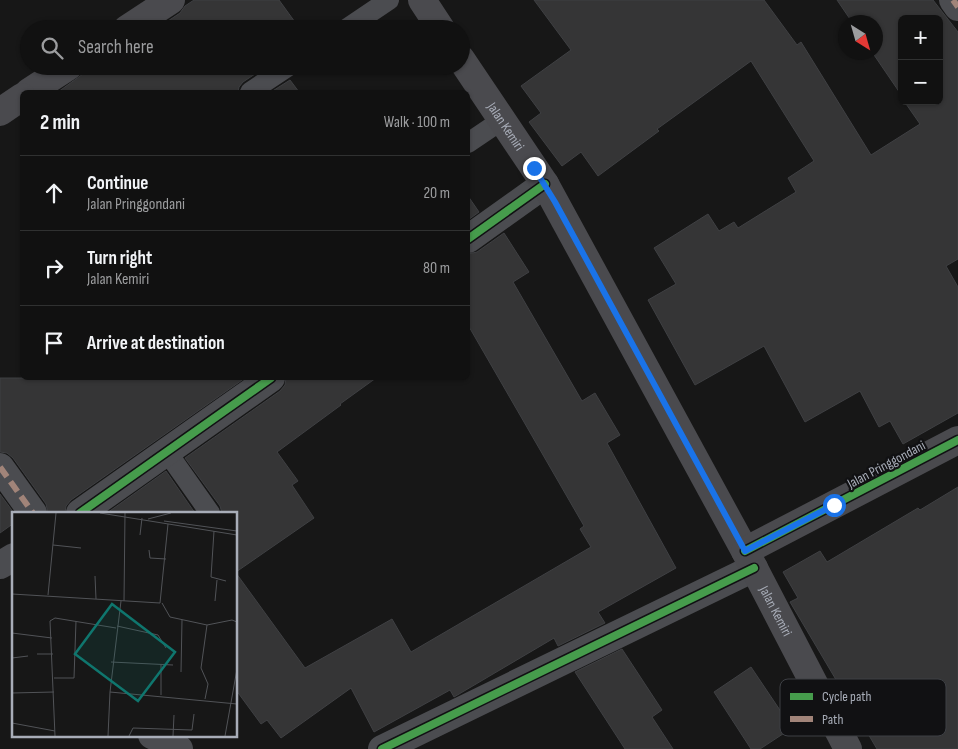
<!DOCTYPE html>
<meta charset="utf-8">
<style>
body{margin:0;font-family:"Sofia Sans Condensed",sans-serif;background:#1a1a1a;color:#f1f3f6}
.controls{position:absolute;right:15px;top:15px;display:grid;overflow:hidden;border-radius:8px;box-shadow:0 1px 4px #0004}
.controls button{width:45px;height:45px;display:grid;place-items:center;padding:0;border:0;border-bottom:1px solid #303131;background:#111;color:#f1f3f6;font:25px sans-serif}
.compass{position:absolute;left:838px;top:15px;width:45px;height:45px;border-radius:50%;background:#111;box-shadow:0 1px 4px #0004;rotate:143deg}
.stop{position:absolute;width:15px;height:15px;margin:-11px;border:4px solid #1a73e8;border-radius:50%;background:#fff}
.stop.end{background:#1a73e8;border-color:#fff;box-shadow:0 1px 5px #0008}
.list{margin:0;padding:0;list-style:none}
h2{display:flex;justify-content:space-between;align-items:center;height:65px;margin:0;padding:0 20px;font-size:21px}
h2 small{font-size:16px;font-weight:400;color:#9c9d9f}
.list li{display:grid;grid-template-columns:32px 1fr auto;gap:15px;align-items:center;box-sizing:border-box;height:75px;padding:0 20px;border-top:1px solid #303131}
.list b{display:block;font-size:19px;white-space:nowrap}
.list p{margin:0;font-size:16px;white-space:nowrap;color:#9c9d9f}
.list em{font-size:16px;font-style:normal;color:#9c9d9f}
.icon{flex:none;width:28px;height:28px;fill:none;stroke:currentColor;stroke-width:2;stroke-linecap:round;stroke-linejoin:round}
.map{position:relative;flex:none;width:958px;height:749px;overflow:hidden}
.search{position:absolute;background:#111;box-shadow:0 1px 4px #0004;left:20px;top:20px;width:450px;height:55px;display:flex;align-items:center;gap:12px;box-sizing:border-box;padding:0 18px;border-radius:28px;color:#9c9d9f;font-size:19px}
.panel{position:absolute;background:#111;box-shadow:0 1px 4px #0004;left:20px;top:90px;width:450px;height:290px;border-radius:8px}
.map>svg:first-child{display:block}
.building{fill:#353536;stroke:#3f4043}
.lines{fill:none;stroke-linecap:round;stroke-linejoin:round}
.lane{stroke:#4b4c50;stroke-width:20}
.street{stroke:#4b4c50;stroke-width:28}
.secondary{stroke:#4a4a4e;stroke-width:28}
.quiet{stroke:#a18479;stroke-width:6;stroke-dasharray:12 6;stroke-linecap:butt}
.cycleway-casing{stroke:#111113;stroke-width:11}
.cycleway{stroke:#469c4c;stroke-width:8}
.route{stroke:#1a73e8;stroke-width:6}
.labels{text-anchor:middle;stroke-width:4.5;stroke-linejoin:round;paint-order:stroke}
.street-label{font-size:14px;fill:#a8adb8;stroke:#111113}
.inset-road{fill:none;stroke:#515357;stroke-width:1}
.view{fill:#0f766e;fill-opacity:0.15;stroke:#0f766e;stroke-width:2.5}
.inset-edge{fill:none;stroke:#a8adb8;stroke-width:2.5}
.key{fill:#111113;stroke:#3e4045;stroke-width:1}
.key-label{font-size:14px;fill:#a8adb8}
</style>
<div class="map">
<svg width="958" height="749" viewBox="0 0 958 749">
<rect width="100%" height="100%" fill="#171717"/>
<g class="building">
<polygon points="194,0 279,0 300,29 156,29 180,13 185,6"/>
<polygon points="534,0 764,0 797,45 801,42 871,155 920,124 904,101 939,101 939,19 902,19 902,96 872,52 876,52 876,22 852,22 837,0 933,0 958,32 958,259 946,266 958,287 958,413 903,444 890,421 879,427 860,391 805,422 764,346 695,385 648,300 676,284 654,248 708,214 719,231 734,222 738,228 796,192 788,178 814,161 751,61 657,129 659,131 598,176 581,152 562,166 529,122 541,113 521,86 571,50"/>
<polygon points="94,66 267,66 243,82 239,87 238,92 58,92"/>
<polygon points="290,80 299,92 271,92"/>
<polygon points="468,196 479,212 468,220"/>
<polygon points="504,233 529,272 513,282 582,401 595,393 620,435 607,443 676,568 598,612 605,623 558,646 554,638 454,697 450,690 374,732 351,688 281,738 267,720 261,724 236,690 236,573 305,668 392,619 411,652 591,547 580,529 584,526 468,325 468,254 477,252"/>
<polygon points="0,378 245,378 71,500 66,506 65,513 48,513 46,504 13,458 7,453 0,452"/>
<polygon points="286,378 376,378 340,404 341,405 277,452 298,481 292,485 314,518 236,572 236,513 222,513 220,506 185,458 280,391 285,385"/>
<polygon points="166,471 195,513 107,513"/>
<polygon points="958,487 958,749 877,749 790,602 798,598 783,572 820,551 827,562 918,508 920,510"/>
<polygon points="0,494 14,513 14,523 0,533"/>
<polygon points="622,649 662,710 652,717 673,749 625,749 575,672"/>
<polygon points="751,667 792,728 760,749 751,749 714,692"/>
</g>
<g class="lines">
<g class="lane">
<polyline points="346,29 389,0"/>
<polyline points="250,92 289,66"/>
<polyline points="468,143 502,120"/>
<polyline points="167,452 210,513"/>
</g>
<g class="street">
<polyline points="953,0 958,7"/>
<polyline points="468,239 545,184"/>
<polyline points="0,467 33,513"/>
<polyline points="80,513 271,378"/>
<polyline points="0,565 14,557"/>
<polyline points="152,735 179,749"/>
<polyline points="382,749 754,568"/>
</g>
<g class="secondary">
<polyline points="422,0 441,29"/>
<polyline points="127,29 171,0"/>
<path id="s1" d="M461,59L545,184L745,551L848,749"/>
<polyline points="29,92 69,66"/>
<polyline points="0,112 22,97"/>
<polyline points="745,551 958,440"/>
</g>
<g class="quiet">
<polyline points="953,0 958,7"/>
<polyline points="0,467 33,513"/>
</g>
<g class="cycleway-casing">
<g id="cycleway">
<polyline points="468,239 545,184"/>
<polyline points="80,513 271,378"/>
<polyline points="745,551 958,440"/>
<polyline points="382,749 754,568"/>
</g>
</g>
<use href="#cycleway" class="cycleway"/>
</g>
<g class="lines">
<polyline class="route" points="534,168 555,202 745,551 834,505"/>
</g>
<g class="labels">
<g class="street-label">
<text dy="5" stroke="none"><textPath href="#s1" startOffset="81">Jalan Kemiri</textPath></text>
<text transform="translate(886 464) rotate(-28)" y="5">Jalan Pringgondani</text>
<text dy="5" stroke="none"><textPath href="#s1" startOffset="636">Jalan Kemiri</textPath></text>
</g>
</g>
<g transform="translate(12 512)">
<rect width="225" height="225" fill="#171717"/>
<path class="inset-road" d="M88,1L225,23M136,7L159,1M152,9L225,19M202,19L199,65L214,69M128,23L130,6M41,33L69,36M137,38L138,46L154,47M83,64L84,87M0,82L148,91L156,12M36,83L44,1M112,89L113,1M203,89L205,68M150,91L158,105L195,113L220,108L225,110M105,114L146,123L154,136M0,121L40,126M25,142H41M0,146L16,144M99,150L161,153M169,160L170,108M42,166H62L64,109M98,180L109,89M0,181L42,180M149,183V152M193,187L196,172L189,156L195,113M0,211L43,219M43,224L38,109L43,106L104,116M96,224L98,180L225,192M117,224L121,216L180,218L182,202M161,224L162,203M213,224L225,157"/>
<path class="view" d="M100,92L163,140L126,189L63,142Z"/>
<rect width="225" height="225" class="inset-edge"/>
</g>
<rect x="780" y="679" width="166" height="57" rx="8" class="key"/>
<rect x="790" y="693" width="23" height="7" fill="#469c4c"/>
<rect x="790" y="716" width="23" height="6" fill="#a18479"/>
<g class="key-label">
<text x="822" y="701">Cycle path</text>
<text x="822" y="724">Path</text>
</g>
</svg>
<div class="controls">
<button>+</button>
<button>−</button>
</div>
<svg class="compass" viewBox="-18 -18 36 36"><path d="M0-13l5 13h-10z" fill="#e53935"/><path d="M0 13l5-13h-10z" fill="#9c9d9f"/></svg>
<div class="stop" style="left:834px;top:505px"></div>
<div class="stop end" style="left:534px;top:168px"></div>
<div class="search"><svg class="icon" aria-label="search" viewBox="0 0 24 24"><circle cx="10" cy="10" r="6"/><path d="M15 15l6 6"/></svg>Search here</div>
<section class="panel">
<h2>2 min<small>Walk · 100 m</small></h2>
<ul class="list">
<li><svg class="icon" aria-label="ahead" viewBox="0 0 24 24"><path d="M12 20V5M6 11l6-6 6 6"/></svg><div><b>Continue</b><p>Jalan Pringgondani</p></div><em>20 m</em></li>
<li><svg class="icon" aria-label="right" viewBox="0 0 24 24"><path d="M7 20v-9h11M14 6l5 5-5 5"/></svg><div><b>Turn right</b><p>Jalan Kemiri</p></div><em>80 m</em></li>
<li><svg class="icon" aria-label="arrive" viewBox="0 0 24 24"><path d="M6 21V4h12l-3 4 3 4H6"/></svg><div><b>Arrive at destination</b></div></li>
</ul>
</section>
</div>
